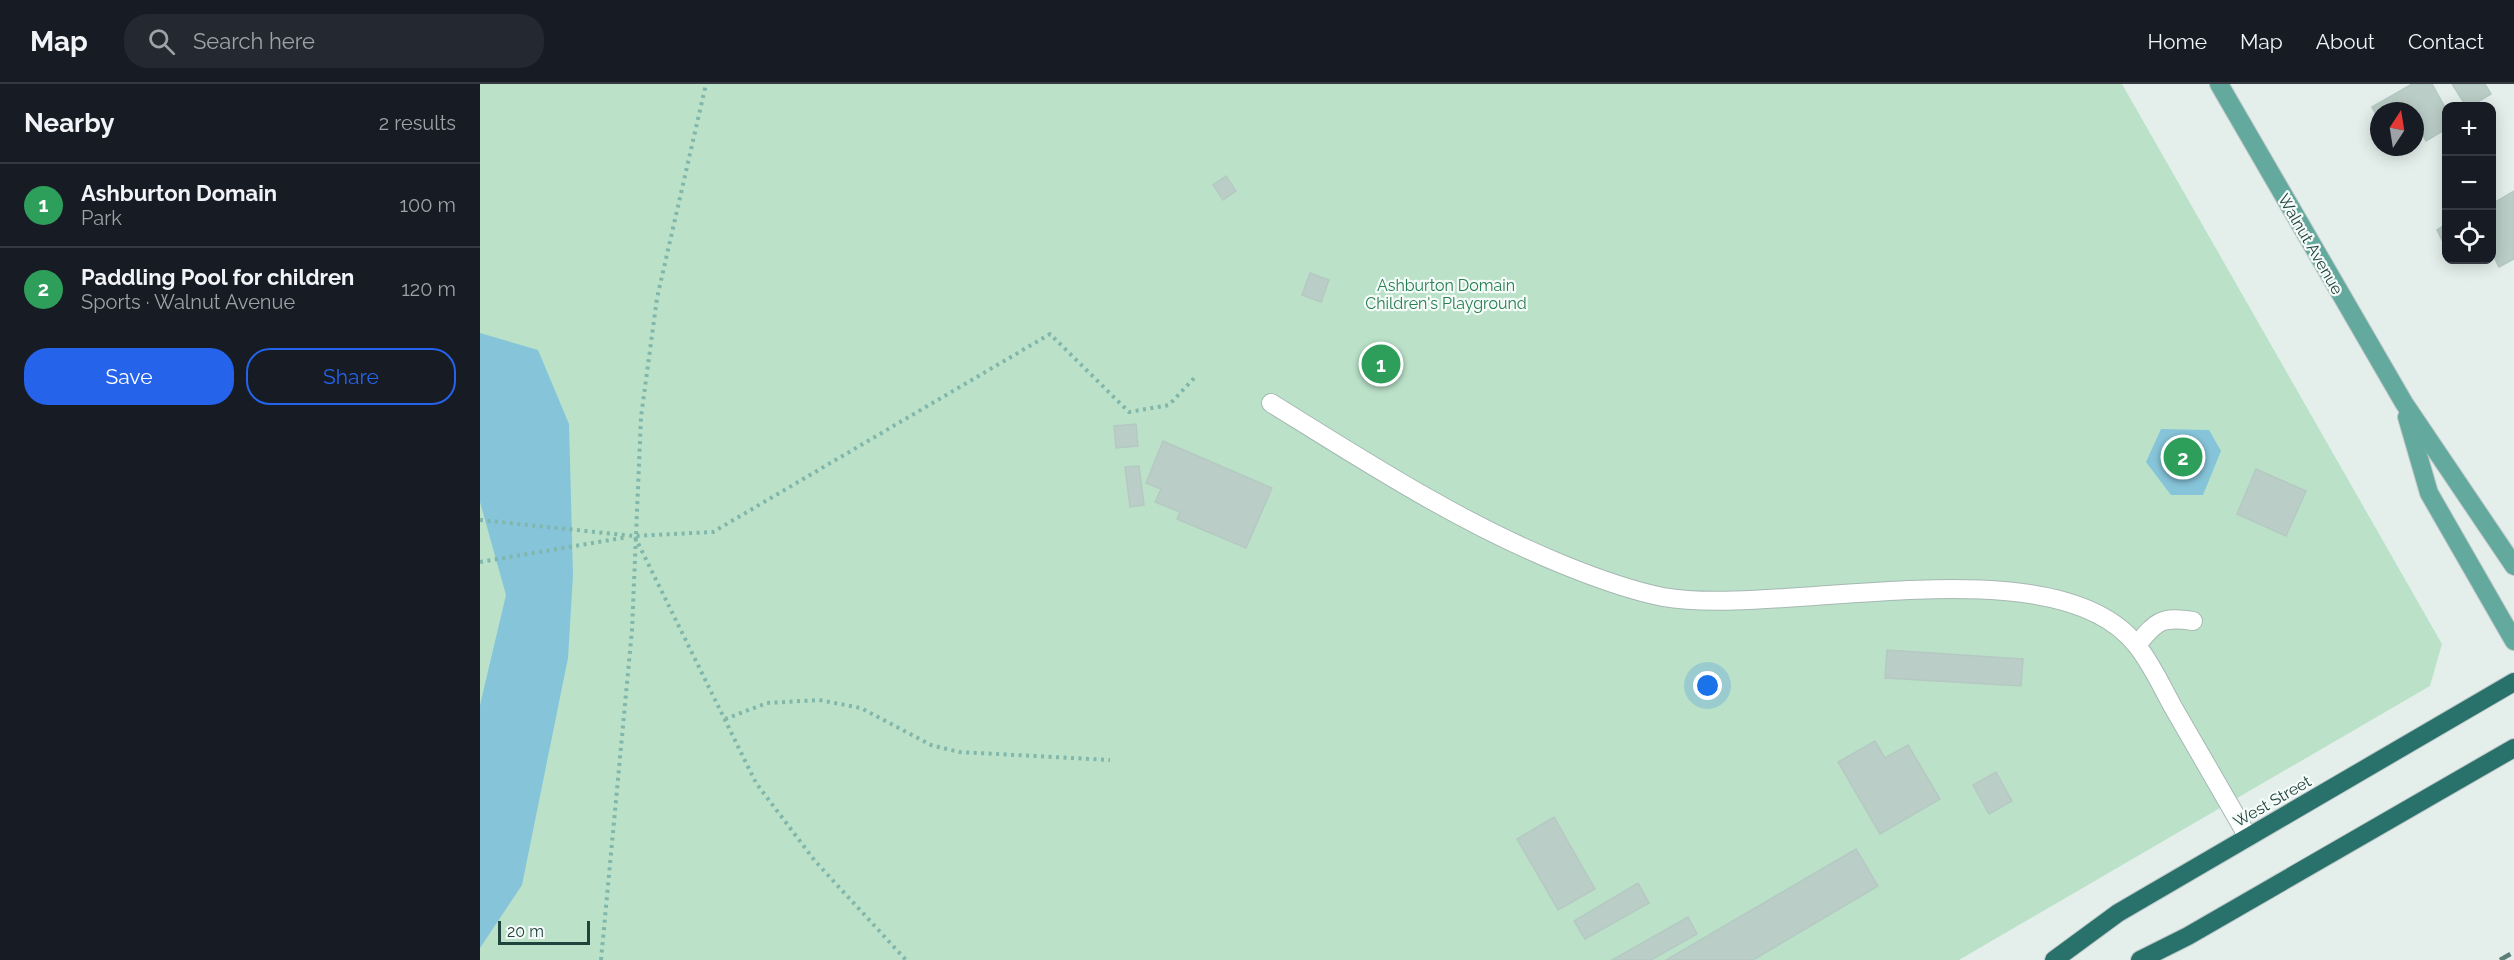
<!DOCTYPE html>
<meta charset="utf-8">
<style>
body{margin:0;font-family:Raleway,sans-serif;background:#242831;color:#f1f3f6}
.controls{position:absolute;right:18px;top:18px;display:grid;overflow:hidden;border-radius:12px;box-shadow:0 3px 15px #0003}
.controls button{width:54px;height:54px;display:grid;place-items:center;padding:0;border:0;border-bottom:2px solid #363941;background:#171b24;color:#f1f3f6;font:30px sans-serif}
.compass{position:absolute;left:1890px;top:18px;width:54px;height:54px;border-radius:50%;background:#171b24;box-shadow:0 3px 15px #0003;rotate:12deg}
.scale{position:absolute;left:18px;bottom:15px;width:92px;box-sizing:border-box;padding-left:6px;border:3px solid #21433d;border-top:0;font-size:16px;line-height:21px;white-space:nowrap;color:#21433d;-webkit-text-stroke:4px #f5fbf8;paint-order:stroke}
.you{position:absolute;left:1228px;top:602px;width:21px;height:21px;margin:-15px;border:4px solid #fff;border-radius:50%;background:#1a73e8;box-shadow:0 0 0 9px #1a73e833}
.badge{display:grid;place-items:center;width:39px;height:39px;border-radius:50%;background:#2563eb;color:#fff;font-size:20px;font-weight:700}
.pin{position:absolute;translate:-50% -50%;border:3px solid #fff;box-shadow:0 2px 6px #0006}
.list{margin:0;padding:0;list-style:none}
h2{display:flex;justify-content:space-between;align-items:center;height:78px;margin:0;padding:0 24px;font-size:26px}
h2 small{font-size:20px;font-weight:400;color:#9ea1a6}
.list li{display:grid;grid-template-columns:39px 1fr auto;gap:18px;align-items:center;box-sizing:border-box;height:84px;padding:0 24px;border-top:2px solid #363941}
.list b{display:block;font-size:22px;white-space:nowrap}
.list p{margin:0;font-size:20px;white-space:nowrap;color:#9ea1a6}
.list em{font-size:20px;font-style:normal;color:#9ea1a6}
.actions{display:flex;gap:12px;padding:18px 24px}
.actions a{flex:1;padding:14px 0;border:2px solid #2563eb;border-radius:24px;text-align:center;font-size:21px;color:#2563eb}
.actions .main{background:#2563eb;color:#fff}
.icon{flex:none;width:33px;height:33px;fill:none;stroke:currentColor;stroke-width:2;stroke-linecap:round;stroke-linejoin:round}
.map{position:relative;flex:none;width:2034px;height:876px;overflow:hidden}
header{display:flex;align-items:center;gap:36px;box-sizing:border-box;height:84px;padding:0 30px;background:#171b24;border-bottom:2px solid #363941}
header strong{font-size:28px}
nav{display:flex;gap:33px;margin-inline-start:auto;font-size:21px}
.search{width:420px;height:54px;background:#242831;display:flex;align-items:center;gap:15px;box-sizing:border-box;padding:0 21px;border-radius:24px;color:#9ea1a6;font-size:22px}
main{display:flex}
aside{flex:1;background:#171b24}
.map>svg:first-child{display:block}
.green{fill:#bbe2c9}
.water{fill:#86c4d9}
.building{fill:#bbcdc7;stroke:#b5c9c3;stroke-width:1.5}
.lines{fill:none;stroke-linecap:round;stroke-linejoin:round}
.minor-casing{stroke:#a6b8b3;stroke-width:20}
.major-casing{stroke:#c1cac9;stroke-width:20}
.highway-casing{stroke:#c1cac9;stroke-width:20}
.path{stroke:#81b6ab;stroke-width:4;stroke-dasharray:3 4.5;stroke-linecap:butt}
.minor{stroke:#fff;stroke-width:18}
.major{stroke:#64a99e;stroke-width:18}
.highway{stroke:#29726b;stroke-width:18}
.rail{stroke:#5c7e78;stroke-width:4.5;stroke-dasharray:12 6;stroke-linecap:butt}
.labels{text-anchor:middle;stroke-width:4.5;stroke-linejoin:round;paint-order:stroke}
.street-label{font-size:16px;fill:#21433d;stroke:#f5fbf8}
.park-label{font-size:16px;fill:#267e51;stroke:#f5fbf8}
</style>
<header>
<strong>Map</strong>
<div class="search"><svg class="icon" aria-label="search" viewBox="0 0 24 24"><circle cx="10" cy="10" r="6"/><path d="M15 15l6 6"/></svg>Search here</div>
<nav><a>Home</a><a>Map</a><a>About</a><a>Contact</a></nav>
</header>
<main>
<aside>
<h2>Nearby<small>2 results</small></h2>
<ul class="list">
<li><span class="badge" style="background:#2e9e5b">1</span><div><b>Ashburton Domain</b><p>Park</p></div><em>100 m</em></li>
<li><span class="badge" style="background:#2e9e5b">2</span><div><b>Paddling Pool for children</b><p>Sports · Walnut Avenue</p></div><em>120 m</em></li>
</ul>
<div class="actions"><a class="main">Save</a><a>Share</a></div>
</aside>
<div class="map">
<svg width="2034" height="876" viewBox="0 0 2034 876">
<rect width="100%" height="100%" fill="#e4efeb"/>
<polygon class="green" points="0,0 1642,0 1962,560 1950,602 1479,876 0,876"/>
<g class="water">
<polygon points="0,249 58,266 89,340 93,491 88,574 42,801 0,864 0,621 26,511 0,418"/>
<polygon points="1681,345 1729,346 1741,367 1723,411 1691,411 1666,378"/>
</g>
<g class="building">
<polygon points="1932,0 1952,0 1966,25 1966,45 1946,57 1940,46 1935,49 1935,27 1899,27 1899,36 1892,23"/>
<polygon points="1972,0 2005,0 2011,10 1991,22 1986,22"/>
<polygon points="746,92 756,107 743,116 733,101"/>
<polygon points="2034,107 2034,175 2019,183 2012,169 2012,120"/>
<polygon points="1966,140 1966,164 1957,146"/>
<polygon points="830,189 849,196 841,218 822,211"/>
<polygon points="656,340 658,362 636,364 634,342"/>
<polygon points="683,357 792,404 766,464 697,435 700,428 675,418 681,405 666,399"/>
<polygon points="659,382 664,421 650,423 645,383"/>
<polygon points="1776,385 1826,407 1806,452 1757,430"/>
<polygon points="1407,566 1543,575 1541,602 1405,594"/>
<polygon points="1395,657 1405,674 1428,661 1460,715 1400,750 1358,678"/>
<polygon points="1516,688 1532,717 1509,730 1493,701"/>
<polygon points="1074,733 1115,805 1078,826 1037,755"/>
<polygon points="1376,765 1398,802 1273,876 1186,876"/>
<polygon points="1158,799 1169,819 1105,855 1094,837"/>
<polygon points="1208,833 1217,850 1171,876 1132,876"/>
</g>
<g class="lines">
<g class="minor-casing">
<g id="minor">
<path d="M791,319C886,378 980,439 1084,481C1116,494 1148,506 1183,513C1301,534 1579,456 1658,563C1672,581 1682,603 1693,623C1718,666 1743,710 1768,753"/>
<path d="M1657,561C1676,537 1682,532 1713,537"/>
</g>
</g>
<g class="major-casing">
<g id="major">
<polyline points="1739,0 1924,319 2034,482"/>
<polyline points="1927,333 1949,409 2034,557"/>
</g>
</g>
<g class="highway-casing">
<g id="highway">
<polyline points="1574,876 1638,829 2034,598"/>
<polyline points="1660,876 1708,852 2034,664"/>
</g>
</g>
<g class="path">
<polyline points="0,436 154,452 233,448 570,250 649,328 689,321 717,291"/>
<polyline points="155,453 276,699 335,777 426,876"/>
<polyline points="0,478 148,453"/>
<polyline points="245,635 287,619 339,616 381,624 451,661 479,668 630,676"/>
<polyline points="121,876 152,546 161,333 177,214 226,0"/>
</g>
<use href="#minor" class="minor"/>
<use href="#major" class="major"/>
<use href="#highway" class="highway"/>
<polyline class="rail" points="2020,876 2034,868"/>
</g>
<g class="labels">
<g class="street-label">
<text transform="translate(1831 160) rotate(60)" y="6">Walnut Avenue</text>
<text transform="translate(1792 717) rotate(-30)" y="6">West Street</text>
</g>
<g class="park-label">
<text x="966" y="207">Ashburton Domain<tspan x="966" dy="18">Children's Playground</tspan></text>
</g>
</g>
</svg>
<div class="controls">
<button>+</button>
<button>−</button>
<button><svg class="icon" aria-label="locate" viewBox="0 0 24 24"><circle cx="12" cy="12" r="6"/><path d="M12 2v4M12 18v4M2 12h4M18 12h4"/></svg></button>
</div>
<svg class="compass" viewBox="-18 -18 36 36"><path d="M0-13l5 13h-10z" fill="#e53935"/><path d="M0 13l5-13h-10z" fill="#9ea1a6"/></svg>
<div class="scale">20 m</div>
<div class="you"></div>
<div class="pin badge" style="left:901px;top:280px;background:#2e9e5b">1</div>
<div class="pin badge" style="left:1703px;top:373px;background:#2e9e5b">2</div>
</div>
</main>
